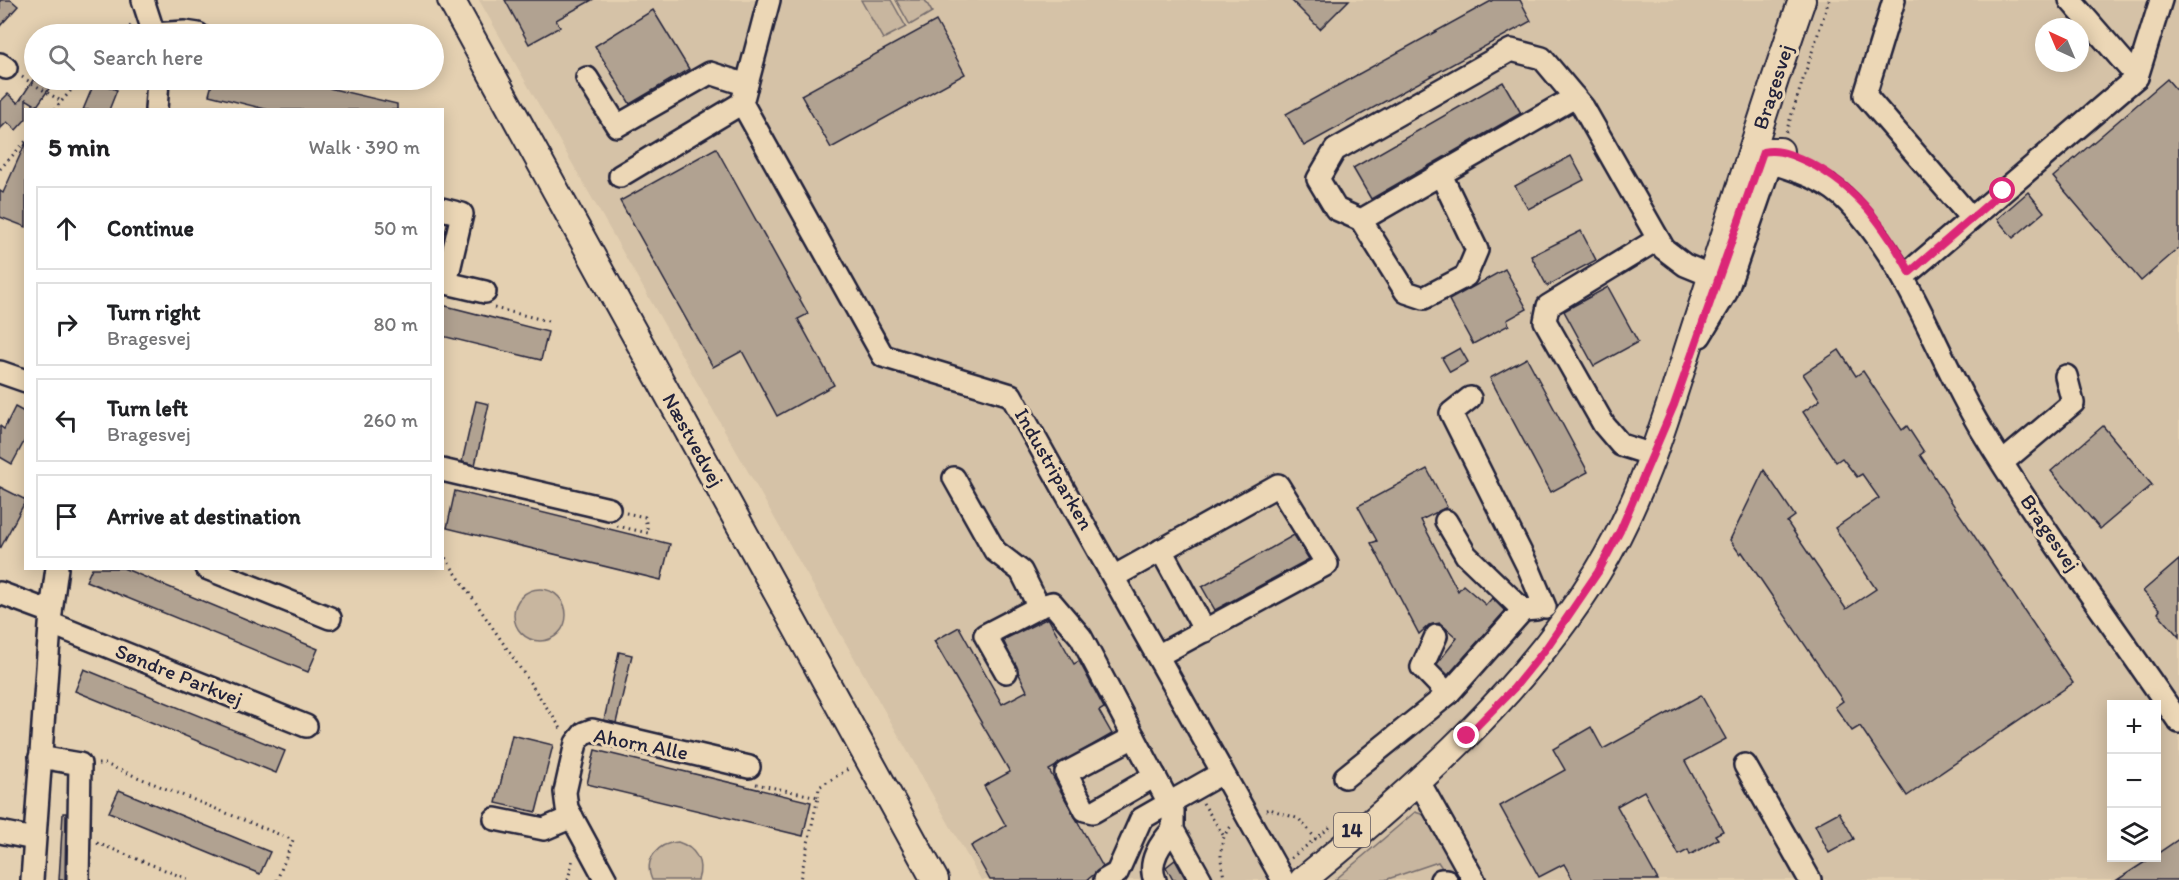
<!DOCTYPE html>
<meta charset="utf-8">
<style>
body{margin:0;font-family:Itim,sans-serif;background:#f6f6f6;color:#202124}
.controls{position:absolute;right:18px;bottom:18px;display:grid;overflow:hidden;border-radius:0px;box-shadow:0 3px 15px #0003}
.controls button{width:54px;height:54px;display:grid;place-items:center;padding:0;border:0;border-bottom:2px solid #e0e0e0;background:#fff;color:#202124;font:30px sans-serif}
.compass{position:absolute;left:2035px;top:18px;width:54px;height:54px;border-radius:50%;background:#fff;box-shadow:0 3px 15px #0003;rotate:316deg}
.stop{position:absolute;width:18px;height:18px;margin:-14px;border:4px solid #db2777;border-radius:50%;background:#fff}
.stop.end{background:#db2777;border-color:#fff;box-shadow:0 2px 6px #0008}
.list{margin:0;padding:0;list-style:none}
h2{display:flex;justify-content:space-between;align-items:center;height:78px;margin:0;padding:0 24px;font-size:26px}
h2 small{font-size:20px;font-weight:400;color:#757577}
.list li{display:grid;grid-template-columns:39px 1fr auto;gap:18px;align-items:center;box-sizing:border-box;height:84px;margin:0 12px 12px;padding:0 12px;border:2px solid #e0e0e0;border-radius:0px}
.list b{display:block;font-size:22px;white-space:nowrap}
.list p{margin:0;font-size:20px;white-space:nowrap;color:#757577}
.list em{font-size:20px;font-style:normal;color:#757577}
.icon{flex:none;width:33px;height:33px;fill:none;stroke:currentColor;stroke-width:2;stroke-linecap:round;stroke-linejoin:round}
.map{position:relative;flex:none;width:2179px;height:880px;overflow:hidden}
.search{position:absolute;background:#fff;box-shadow:0 3px 15px #0003;left:24px;top:24px;width:420px;height:66px;display:flex;align-items:center;gap:15px;box-sizing:border-box;padding:0 21px;border-radius:33px;color:#757577;font-size:22px}
.panel{position:absolute;background:#fff;box-shadow:0 3px 15px #0003;left:24px;top:108px;width:420px;height:462px;border-radius:0px}
.map>svg:first-child{display:block}
.built{fill:#d5c2a7;fill-rule:evenodd}
.green{fill:#c8b69f;stroke:#756c6d;stroke-width:1.5}
.building{fill:#b1a291;stroke:#22223b;stroke-width:1.5}
.lines{fill:none;stroke-linecap:round;stroke-linejoin:round}
.minor-casing{stroke:#22223b;stroke-width:26}
.major-casing{stroke:#22223b;stroke-width:30}
.path{stroke:#22223b;stroke-width:3;stroke-dasharray:1.5 4.5;stroke-linecap:butt}
.minor{stroke:#ecd7b6;stroke-width:21}
.major{stroke:#ecd7b6;stroke-width:26}
.route{stroke:#db2777;stroke-width:8}
.labels{text-anchor:middle;stroke-width:6;stroke-linejoin:round;paint-order:stroke}
.shield{fill:#ecd7b6;stroke:#5f5860;stroke-width:1.5}
.shield-label{font-size:20px;font-weight:bold;fill:#22223b}
.street-label{font-size:21px;fill:#22223b;stroke:#ecd7b6}
</style>
<div class="map">
<svg width="2179" height="880" viewBox="0 0 2179 880">
<rect width="100%" height="100%" fill="#e4d0b1"/>
<filter id="ink" filterUnits="userSpaceOnUse"><feTurbulence type="fractalNoise" baseFrequency=".0167" numOctaves="2"/><feDisplacementMap in="SourceGraphic" scale="12" xChannelSelector="R" yChannelSelector="G"/><feConvolveMatrix kernelMatrix="1 2 1 2 8 2 1 2 1" color-interpolation-filters="sRGB"/></filter>
<g filter="url(#ink)">
<path class="built" d="M479,0H2179V880H981ZM2044,27H2080V63H2044ZM2112,704H2156V858H2112Z"/>
<g class="green">
<polygon points="861,0 891,0 906,27 883,39"/>
<polygon points="896,0 925,0 932,12 910,25"/>
<circle cx="540" cy="615" r="26"/>
<polygon points="1415,812 1424,815 1431,822 1461,880 1450,880 1438,862 1385,880 1335,880"/>
<path d="M678,842C696,848 704,862 698,880H652C643,859 658,843 678,842Z"/>
</g>
<g class="building">
<polygon points="0,0 11,0 18,6 0,26"/>
<polygon points="505,0 592,0 556,20 560,27 529,44"/>
<polygon points="1291,0 1349,0 1320,29"/>
<polygon points="1493,0 1520,0 1531,21 1304,146 1286,114"/>
<polygon points="653,10 689,69 630,104 595,46"/>
<polygon points="936,21 965,74 831,148 801,95"/>
<polygon points="2167,79 2179,93 2179,248 2141,281 2053,177"/>
<polygon points="33,80 55,80 37,106 26,99 26,119 16,130 7,122 0,129 0,102 8,94 18,103"/>
<polygon points="213,80 295,80 397,104 397,110 269,110 209,95"/>
<polygon points="95,81 117,90 109,110 83,110"/>
<polygon points="1503,82 1521,113 1371,199 1353,168"/>
<polygon points="26,142 26,227 0,217 0,191 3,193"/>
<polygon points="716,148 808,314 798,319 834,385 777,416 742,351 713,367 620,201"/>
<polygon points="1571,156 1584,180 1528,209 1515,186"/>
<polygon points="2028,192 2044,212 2013,238 1997,219"/>
<polygon points="1581,231 1596,260 1547,286 1531,256"/>
<polygon points="1505,269 1527,309 1507,320 1509,325 1473,344 1449,300"/>
<polygon points="1608,287 1638,342 1594,366 1564,311"/>
<polygon points="442,305 548,332 541,360 442,336"/>
<polygon points="1460,348 1468,362 1450,372 1442,358"/>
<polygon points="1839,350 1856,376 1863,371 1902,430 1907,426 1924,452 1920,455 2073,683 1907,796 1860,726 1852,731 1835,707 1843,701 1742,552 1740,554 1730,540 1764,470 1795,516 1787,522 1846,609 1876,589 1835,528 1879,498 1862,474 1857,477 1842,458 1836,462 1803,412 1820,400 1803,374"/>
<polygon points="1527,358 1588,472 1551,492 1490,378"/>
<polygon points="476,401 489,404 475,465 462,462"/>
<polygon points="15,407 26,413 26,438 12,464 0,457 0,426 4,429"/>
<polygon points="2103,426 2152,485 2100,529 2051,471"/>
<polygon points="1427,469 1447,507 1421,520 1458,591 1463,585 1486,605 1492,598 1505,611 1448,675 1437,664 1457,638 1440,623 1429,625 1419,634 1371,543 1377,541 1358,506"/>
<polygon points="0,487 26,500 0,549"/>
<polygon points="455,491 670,544 661,580 447,528"/>
<polygon points="1294,535 1309,559 1215,610 1202,587"/>
<polygon points="2179,560 2179,637 2158,613 2160,610 2143,591"/>
<polygon points="92,568 123,568 318,649 308,672 86,581"/>
<polygon points="1048,618 1074,664 1079,661 1104,708 1099,711 1112,734 1049,770 1103,867 1087,880 990,880 971,846 1006,826 984,786 1010,772 934,641 959,627 1002,704 1027,691 1003,640"/>
<polygon points="619,652 632,655 616,723 604,720"/>
<polygon points="84,669 285,751 276,773 75,691"/>
<polygon points="1701,695 1726,739 1685,761 1723,831 1715,835 1718,839 1690,855 1688,850 1679,855 1644,791 1617,806 1658,880 1573,880 1564,864 1539,877 1500,806 1565,770 1553,749 1591,727 1603,749"/>
<polygon points="512,735 553,745 536,812 496,803"/>
<polygon points="595,750 811,802 803,836 587,784"/>
<polygon points="119,790 270,852 260,874 109,812"/>
<polygon points="1839,812 1854,839 1829,853 1815,825"/>
<polygon points="63,813 66,813 65,880 59,880"/>
<polygon points="2179,839 2179,880 2117,880 2151,858 2157,858 2157,854"/>
<polygon points="1175,860 1186,880 1173,880 1166,867"/>
</g>
<g class="lines">
<g class="minor-casing">
<g id="minor">
<polyline points="143,0 154,34 185,32 198,34"/>
<polyline points="769,0 742,103 883,356 1011,395 1283,880"/>
<polyline points="1894,0 1865,95 1971,218"/>
<polyline points="2070,0 2137,77"/>
<polyline points="0,64 6,68"/>
<polyline points="587,78 617,126 710,73 747,85"/>
<polyline points="1575,97 1361,220 1336,209 1318,179 1335,150 1511,50 1542,58 1583,107 1664,249 1685,265 1712,276"/>
<polyline points="156,110 158,80"/>
<path d="M1757,151L1761,159C1793,170 1825,177 1849,203C1910,266 1936,355 1981,429C2042,530 2113,625 2179,722"/>
<polyline points="620,176 742,103"/>
<polyline points="442,209 462,214 446,283"/>
<polyline points="1361,220 1406,292 1424,298 1466,276 1477,250 1441,175"/>
<polyline points="1909,272 2137,77 2161,0"/>
<polyline points="442,282 485,292"/>
<polyline points="1700,336 1726,293 1768,171 1776,163"/>
<polyline points="0,372 26,381"/>
<polyline points="1470,398 1451,413 1529,569 1545,607"/>
<polyline points="1653,455 1621,445 1604,425 1545,321 1548,306 1658,239"/>
<polyline points="2003,462 2073,403 2066,376"/>
<polyline points="442,470 609,509"/>
<polyline points="954,478 995,551 1021,571 1039,607"/>
<polyline points="1446,521 1466,555 1523,610 1536,609"/>
<polyline points="1161,550 1205,631"/>
<polyline points="206,568 330,618"/>
<polyline points="1115,576 1278,485 1327,564 1159,655"/>
<polyline points="0,593 51,612"/>
<polyline points="52,624 306,726"/>
<polyline points="1436,636 1422,667 1448,694"/>
<polyline points="1006,672 985,635 1039,607 1052,603 1081,637 1169,803 1141,819 1117,873 1105,880"/>
<polyline points="1134,737 1066,773 1085,810 1093,812 1155,776"/>
<polyline points="40,757 80,764 78,880"/>
<polyline points="1745,765 1810,880"/>
<polyline points="1345,777 1448,694 1523,610"/>
<polyline points="1418,780 1474,880"/>
<polyline points="495,819 544,829 572,817"/>
<polyline points="0,832 34,839"/>
<polyline points="32,880 51,612 57,568"/>
<polyline points="606,880 567,808 565,792 576,743 584,733 592,730 749,767"/>
<path d="M1155,880C1147,862 1161,842 1173,830"/>
<polyline points="1201,880 1173,830 1173,810 1169,803 1222,773"/>
<polyline points="1441,880 1446,880"/>
</g>
</g>
<g class="major-casing">
<g id="major">
<polyline points="451,0 935,880"/>
<polyline points="1748,164 1763,151 1780,151"/>
<path d="M1303,880C1413,790 1522,695 1597,573C1644,497 1668,411 1695,327C1731,218 1764,108 1802,0"/>
</g>
</g>
<g class="path">
<polyline points="120,34 132,25"/>
<polyline points="22,77 61,101"/>
<polyline points="54,110 80,80"/>
<polyline points="1786,132 1829,0"/>
<polyline points="0,169 26,141"/>
<polyline points="494,308 548,321"/>
<polyline points="617,526 648,533 645,517 626,513"/>
<polyline points="442,553 562,730"/>
<polyline points="98,764 105,764 293,840 277,880"/>
<polyline points="756,784 818,797 800,880"/>
<polyline points="818,797 819,787 850,768"/>
<polyline points="1203,803 1225,838"/>
<polyline points="1266,810 1270,809 1299,819 1316,839"/>
<polyline points="97,843 190,880"/>
<polyline points="1291,858 1333,825"/>
<polyline points="568,880 573,858"/>
<path d="M1225,880C1220,864 1217,837 1233,825"/>
</g>
<use href="#minor" class="minor"/>
<use href="#major" class="major"/>
</g>
</g>
<g class="lines" filter="url(#ink)">
<path class="route" d="M1467,736L1514,688L1547,647L1598,572L1620,531L1674,405L1763,152C1776,149 1786,153 1799,158C1853,181 1882,222 1910,272L2003,191"/>
</g>
<g class="labels">
<rect class="shield" x="1334" y="813" width="36" height="34" rx="4.5"/>
<g class="shield-label">
<text x="1352" y="837">14</text>
</g>
<g class="street-label">
<text transform="translate(1773 87) rotate(-72)" y="7">Bragesvej</text>
<text transform="translate(693 440) rotate(61)" y="7">Næstvedvej</text>
<text transform="translate(1054 469) rotate(60)" y="7">Industriparken</text>
<text transform="translate(2050 533) rotate(56)" y="7">Bragesvej</text>
<text transform="translate(179 675) rotate(22)" y="7">Søndre Parkvej</text>
<text transform="translate(641 744) rotate(11)" y="7">Ahorn Alle</text>
</g>
</g>
</svg>
<div class="controls">
<button>+</button>
<button>−</button>
<button><svg class="icon" aria-label="layers" viewBox="0 0 24 24"><path d="M12 4l9 5-9 5-9-5zM3 14l9 5 9-5"/></svg></button>
</div>
<svg class="compass" viewBox="-18 -18 36 36"><path d="M0-13l5 13h-10z" fill="#e53935"/><path d="M0 13l5-13h-10z" fill="#757577"/></svg>
<div class="stop" style="left:2003px;top:191px"></div>
<div class="stop end" style="left:1467px;top:736px"></div>
<div class="search"><svg class="icon" aria-label="search" viewBox="0 0 24 24"><circle cx="10" cy="10" r="6"/><path d="M15 15l6 6"/></svg>Search here</div>
<section class="panel">
<h2>5 min<small>Walk · 390 m</small></h2>
<ul class="list">
<li><svg class="icon" aria-label="ahead" viewBox="0 0 24 24"><path d="M12 20V5M6 11l6-6 6 6"/></svg><div><b>Continue</b></div><em>50 m</em></li>
<li><svg class="icon" aria-label="right" viewBox="0 0 24 24"><path d="M7 20v-9h11M14 6l5 5-5 5"/></svg><div><b>Turn right</b><p>Bragesvej</p></div><em>80 m</em></li>
<li><svg class="icon" aria-label="left" viewBox="0 0 24 24"><path d="M17 20v-9H6M10 6l-5 5 5 5"/></svg><div><b>Turn left</b><p>Bragesvej</p></div><em>260 m</em></li>
<li><svg class="icon" aria-label="arrive" viewBox="0 0 24 24"><path d="M6 21V4h12l-3 4 3 4H6"/></svg><div><b>Arrive at destination</b></div></li>
</ul>
</section>
</div>
